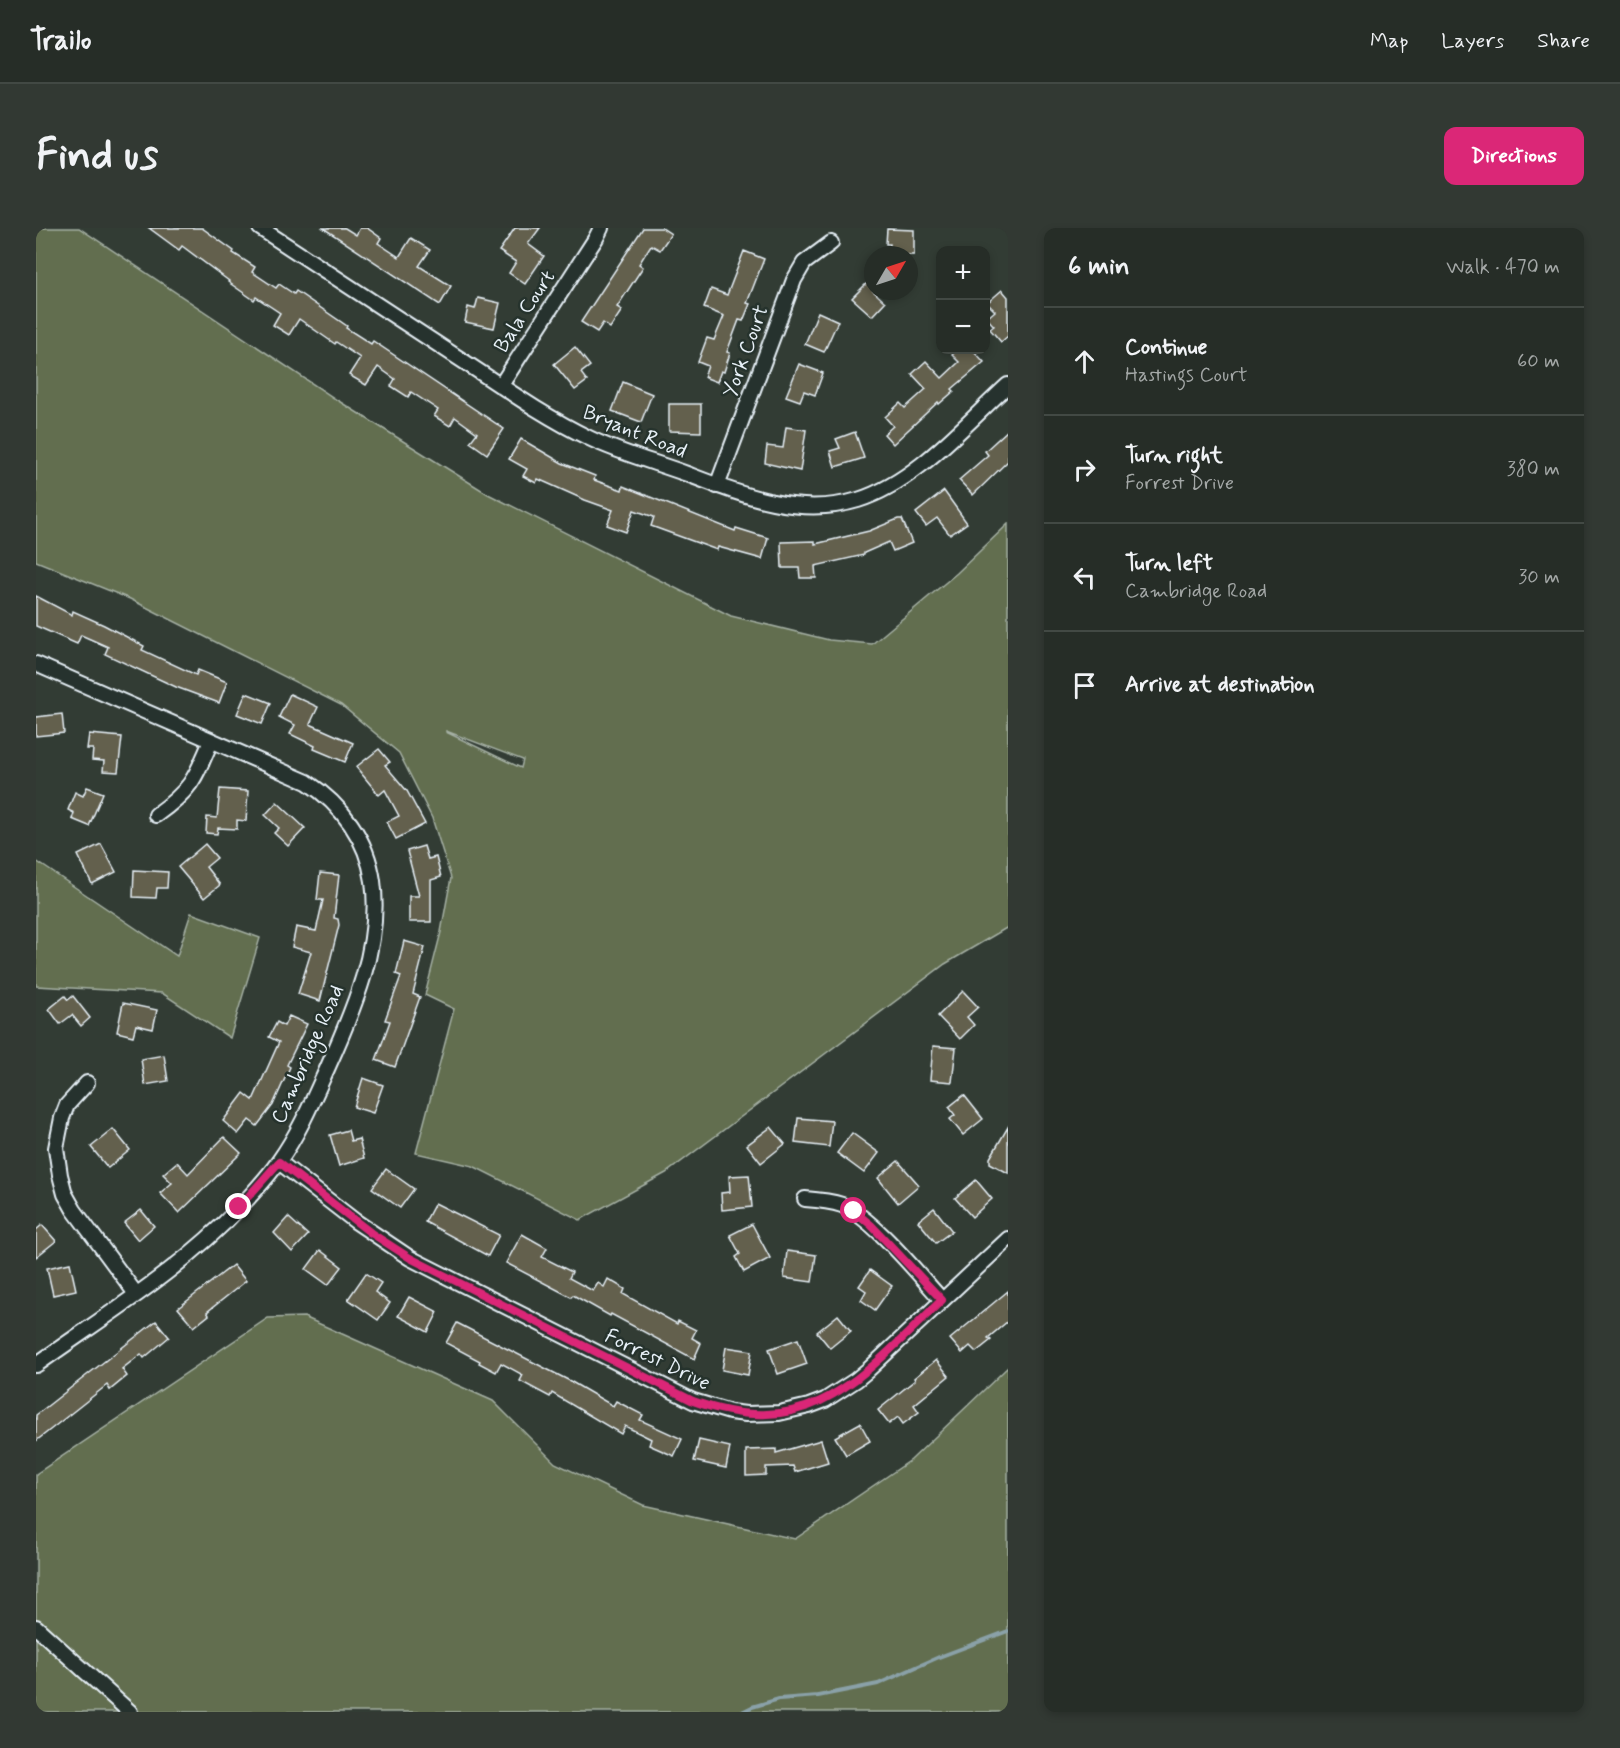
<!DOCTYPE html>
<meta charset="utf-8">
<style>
body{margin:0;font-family:Mynerve,sans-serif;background:#323933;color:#f1f3f6}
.controls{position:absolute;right:18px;top:18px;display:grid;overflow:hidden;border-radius:12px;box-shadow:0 3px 9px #0003}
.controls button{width:54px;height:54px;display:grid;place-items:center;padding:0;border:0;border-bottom:2px solid #424944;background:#262d27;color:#f1f3f6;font:30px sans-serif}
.compass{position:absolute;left:828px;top:18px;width:54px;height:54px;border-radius:50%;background:#262d27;box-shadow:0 3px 9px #0003;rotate:51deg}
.stop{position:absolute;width:18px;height:18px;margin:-14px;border:4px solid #db2777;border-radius:50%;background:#fff}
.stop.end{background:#db2777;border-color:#fff;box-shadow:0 2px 6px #0008}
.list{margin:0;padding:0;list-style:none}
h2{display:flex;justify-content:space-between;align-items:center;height:78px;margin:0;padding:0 24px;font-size:26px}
h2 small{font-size:20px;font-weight:400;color:#a4a8a7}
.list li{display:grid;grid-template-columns:39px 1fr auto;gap:18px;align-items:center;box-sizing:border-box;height:108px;padding:0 24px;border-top:2px solid #424944}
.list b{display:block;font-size:22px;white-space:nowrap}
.list p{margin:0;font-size:20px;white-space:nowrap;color:#a4a8a7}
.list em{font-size:20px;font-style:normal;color:#a4a8a7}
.icon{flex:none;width:33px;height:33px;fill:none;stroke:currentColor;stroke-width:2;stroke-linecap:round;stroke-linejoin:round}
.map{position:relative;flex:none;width:972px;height:1484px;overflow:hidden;border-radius:12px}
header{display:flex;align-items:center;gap:36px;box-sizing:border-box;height:84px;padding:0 30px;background:#262d27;border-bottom:2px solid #424944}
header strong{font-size:28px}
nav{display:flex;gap:33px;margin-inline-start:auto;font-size:21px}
.intro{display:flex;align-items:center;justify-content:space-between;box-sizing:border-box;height:144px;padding:0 36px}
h1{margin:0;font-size:42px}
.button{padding:15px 27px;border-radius:12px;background:#db2777;color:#fff;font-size:21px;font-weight:700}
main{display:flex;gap:36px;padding:0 36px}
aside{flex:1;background:#262d27;border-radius:12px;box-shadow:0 3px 9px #0003}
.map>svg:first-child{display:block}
.green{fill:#626e4f;stroke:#a5b0a4;stroke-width:1.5;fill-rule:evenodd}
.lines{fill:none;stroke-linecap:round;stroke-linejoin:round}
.stream{stroke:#8aa1a8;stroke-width:4}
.building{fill:#64604e;stroke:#e8f1f8;stroke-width:1.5}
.minor-casing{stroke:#e8f1f8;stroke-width:18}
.minor{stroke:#26332d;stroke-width:14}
.route{stroke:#db2777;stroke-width:8}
.labels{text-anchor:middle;stroke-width:5;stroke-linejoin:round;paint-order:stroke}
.street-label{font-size:21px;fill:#e8f1f8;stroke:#26332d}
</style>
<header>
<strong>Trailo</strong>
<nav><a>Map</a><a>Layers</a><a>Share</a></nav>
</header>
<div class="intro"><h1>Find us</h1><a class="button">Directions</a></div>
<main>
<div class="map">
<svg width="972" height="1484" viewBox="0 0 972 1484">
<rect width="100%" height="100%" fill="#323c34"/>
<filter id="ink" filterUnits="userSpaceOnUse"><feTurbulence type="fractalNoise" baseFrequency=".0167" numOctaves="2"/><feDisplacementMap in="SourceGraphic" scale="12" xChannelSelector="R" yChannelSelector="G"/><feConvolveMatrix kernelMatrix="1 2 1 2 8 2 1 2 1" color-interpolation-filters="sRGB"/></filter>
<g filter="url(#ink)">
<g class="green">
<path d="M0,0H43L301,172L452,266L695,388L793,412L836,416L921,345L972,296V699L909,736L630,945L544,992L437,938L380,925L418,781L389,767L405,704L415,650L396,590L363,525L305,477L94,371L0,333ZM410,503L487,532L485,540L410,504Z"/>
<polygon points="0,633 141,728 155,685 224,710 194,810 126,765 0,758"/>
<polygon points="268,1089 457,1173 519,1235 607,1277 759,1311 875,1232 972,1139 972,1484 0,1484 0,1246 232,1090"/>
</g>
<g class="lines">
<polyline class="stream" points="706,1484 716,1479 743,1471 782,1468 842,1456 903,1429 972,1403"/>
</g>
<g class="building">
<polygon points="113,0 166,0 198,23 197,25 219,39 216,44 240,60 243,56 258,66 260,63 311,98 310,100 335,116 337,113 468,201 451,226 434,214 441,205 419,189 414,198 398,188 402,182 375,164 372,169 355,158 359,151 342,139 330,157 313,147 324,130 300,114 299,116 263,91 253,107 237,97 244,85 220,69 218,72 192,54 193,53 146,18 143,22"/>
<polygon points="287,0 309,0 320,7 324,0 331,0 345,10 342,15 363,29 375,10 394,22 383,38 415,58 404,77"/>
<polygon points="479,0 504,0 492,16 508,28 489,56 473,45 480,34 463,23"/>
<polygon points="607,0 626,0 635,6 624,22 615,17 603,36 607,39 581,79 586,82 574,100 567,95 561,104 545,94"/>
<polygon points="851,1 878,2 878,27 853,27 854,16 850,16"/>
<polygon points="708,23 728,31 711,75 714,76 707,93 703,92 691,124 694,125 688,144 685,143 681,154 668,149 672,138 662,134 671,110 678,112 688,88 668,80 675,61 691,67"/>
<polygon points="837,49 837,63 849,74 836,88 816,70"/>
<polygon points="966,62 972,69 972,108 965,114 954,101 958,98 951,90 959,83 951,75"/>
<polygon points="442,70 464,75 458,100 429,94 432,79 439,81"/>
<polygon points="782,84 802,93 788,124 769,116"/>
<polygon points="539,119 554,138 545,145 551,153 539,162 518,136"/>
<polygon points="921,122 937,122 948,134 916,161 918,163 903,176 902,174 857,216 848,206 857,198 849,189 864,175 869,180 890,161 876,146 890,133 906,150 923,134 916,127"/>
<polygon points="763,136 787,145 779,167 768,163 764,173 750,168"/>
<polygon points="587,154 616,166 605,194 576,183"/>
<polygon points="633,176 665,176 665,204 633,203"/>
<polygon points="750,199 770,202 764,243 729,235 731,218 747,220"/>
<polygon points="972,202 972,233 937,267 923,252 952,227 949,223"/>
<polygon points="819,204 828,230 799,239 794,223 804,220 800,211"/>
<polygon points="485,211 526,235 559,248 558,252 586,262 587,258 699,303 700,300 732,310 726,331 682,319 681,322 615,298 618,289 598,282 590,304 571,297 577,282 549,272 502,251 500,255 487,248 491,241 473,231"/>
<polygon points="908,263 931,295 914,307 901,290 890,298 880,285"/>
<polygon points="862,291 866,291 876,315 857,323 853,314 828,325 828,327 779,338 780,350 764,350 763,340 746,340 745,314 779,313 779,316 833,303"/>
<polygon points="0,368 36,387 37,383 68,397 108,418 106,422 160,447 162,442 191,454 183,475 140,459 69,426 72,419 45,407 41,416 0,398"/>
<polygon points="210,465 235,475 226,496 201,486"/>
<polygon points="254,466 282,479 274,496 317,515 309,534 278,521 279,518 254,506 259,497 243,489"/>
<polygon points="26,486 28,505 0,508 0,489"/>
<polygon points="53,506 86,509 82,544 67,543 68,533 56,532 57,521 51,521"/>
<polygon points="343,521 354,534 349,537 371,563 389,596 360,611 351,594 363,588 349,562 343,567 320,539"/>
<polygon points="51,559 67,565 53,598 36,591 38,585 32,582 39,564 47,568"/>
<polygon points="184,561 212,563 210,593 201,592 201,601 182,600 181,606 170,605 171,589 181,590"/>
<polygon points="241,574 269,600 252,618 238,605 243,600 229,587"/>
<polygon points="65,616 80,644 56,656 42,627"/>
<polygon points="169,616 181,630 170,639 184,657 168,670 142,639"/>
<polygon points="388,618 392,631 400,629 405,649 395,652 395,694 373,694 373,668 383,668 371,623"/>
<polygon points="98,642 132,644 131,660 121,660 120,670 97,669"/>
<polygon points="284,645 303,647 298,690 302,691 303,697 284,773 262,766 275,724 256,719 260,699 280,703 287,672 281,672"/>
<polygon points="368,713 389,719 377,766 384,769 359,839 340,832 354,793 349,792 365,748 360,746"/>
<polygon points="927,763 942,779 931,789 938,797 924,811 902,788"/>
<polygon points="29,768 32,772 37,768 54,790 45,798 36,787 24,796 13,781"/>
<polygon points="87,775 121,782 117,801 100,797 97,808 81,804"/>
<polygon points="253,788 271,796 251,837 254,839 237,877 221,898 213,892 202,906 187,893 208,865 217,872 243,814 233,809 241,794 248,798"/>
<polygon points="897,818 920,820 916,854 894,852"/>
<polygon points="128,827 132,853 109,857 105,831"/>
<polygon points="327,850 347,857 337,885 318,879"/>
<polygon points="928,867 947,891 927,907 914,891 919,887 913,879"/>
<polygon points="762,890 796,893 793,919 759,915"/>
<polygon points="735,899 749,916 725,935 711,917"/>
<polygon points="972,899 972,945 954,935 954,930"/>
<polygon points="77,901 94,922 72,940 55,919"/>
<polygon points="312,902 315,913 323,911 328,930 303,938 294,907"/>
<polygon points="816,905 843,925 828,945 801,925"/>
<polygon points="188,909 205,925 143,985 124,965 136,955 127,946 141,934 152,946"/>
<polygon points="862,933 883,957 862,975 842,950"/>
<polygon points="350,941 378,961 364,980 336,960"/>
<polygon points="713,947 716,979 686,982 685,965 694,964 693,948"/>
<polygon points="940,952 956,971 936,989 919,970"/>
<polygon points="399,975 463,1007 452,1028 389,994"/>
<polygon points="898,980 916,1003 900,1015 882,993"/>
<polygon points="105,982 118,998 102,1012 88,995"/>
<polygon points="252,989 272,1007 256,1024 238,1005"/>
<polygon points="716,996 734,1030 708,1044 700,1029 704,1026 694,1007"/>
<polygon points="6,997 20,1013 0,1029 0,1002"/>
<polygon points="486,1006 511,1020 506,1029 536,1044 533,1050 557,1063 562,1055 568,1059 572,1051 589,1061 587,1066 641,1096 642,1093 660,1102 656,1110 665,1115 658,1131 575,1086 574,1088 537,1067 535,1069 470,1035"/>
<polygon points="284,1022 306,1039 292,1057 270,1041"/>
<polygon points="751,1023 780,1027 776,1054 748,1050"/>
<polygon points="34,1035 40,1062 17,1067 11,1040"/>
<polygon points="197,1037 210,1053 171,1084 173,1087 158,1099 142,1080"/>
<polygon points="834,1042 856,1058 839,1082 825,1072 830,1063 823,1058"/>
<polygon points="330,1045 345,1055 339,1064 354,1075 342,1092 312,1071"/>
<polygon points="972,1063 972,1093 952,1110 955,1112 940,1124 934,1118 926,1125 914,1111"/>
<polygon points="373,1069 402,1084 392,1104 362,1088"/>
<polygon points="802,1087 815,1103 794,1120 781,1104"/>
<polygon points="120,1093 133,1109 108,1130 105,1126 86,1141 91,1148 74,1162 71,1157 0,1213 0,1187"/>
<polygon points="421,1095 534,1153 577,1178 580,1173 607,1187 604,1192 646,1211 638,1228 613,1217 615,1211 589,1198 585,1206 516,1165 514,1169 484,1153 487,1147 465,1135 460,1144 443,1135 444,1133 410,1115"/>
<polygon points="762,1111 771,1136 742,1146 733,1121"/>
<polygon points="690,1119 716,1123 712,1147 686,1142"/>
<polygon points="900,1132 913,1148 878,1177 883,1184 867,1196 862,1189 853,1196 842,1182 879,1152 878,1150"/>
<polygon points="824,1195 834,1213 810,1227 799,1209"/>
<polygon points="663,1212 694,1219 690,1240 658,1233"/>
<polygon points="785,1212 792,1234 759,1244 757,1238 730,1239 730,1247 710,1248 710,1222 740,1221 740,1225"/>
</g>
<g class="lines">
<g class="minor-casing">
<g id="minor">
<path d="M224,0C290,43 355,86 421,129C464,157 507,188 553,210C584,225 618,234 651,246C706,267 763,290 822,272C880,254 928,197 972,157"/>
<polyline points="465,157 560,10 565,0"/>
<polyline points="681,258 758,52 768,35 795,15"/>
<path d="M0,436L271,554C306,577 331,611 337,653C346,717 317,783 291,841C277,872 263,905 243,933C232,949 218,964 205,978C146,1041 70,1087 0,1137"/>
<path d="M120,587C155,562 159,551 175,513"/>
<polyline points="51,855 31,877 26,890 20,920 24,947 29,966 38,982 100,1066"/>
<polyline points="243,934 319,993 374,1030 657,1173 694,1184 710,1186 743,1185 773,1178 789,1172 820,1152 832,1142 972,1011"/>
<path d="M769,971C782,972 794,973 806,977C837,990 882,1046 906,1072"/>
<polyline points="0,1399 94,1484"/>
</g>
</g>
<use href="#minor" class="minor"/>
</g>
</g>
<g class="lines" filter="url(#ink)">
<path class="route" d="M203,979L243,934L335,1005L374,1030L657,1173C776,1216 827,1147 906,1072L835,997L818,983"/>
</g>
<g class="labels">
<g class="street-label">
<text transform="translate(488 83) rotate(-57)" y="7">Bala Court</text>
<text transform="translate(709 123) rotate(-70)" y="7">York Court</text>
<text transform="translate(599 203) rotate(22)" y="7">Bryant Road</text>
<text transform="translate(271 826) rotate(-66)" y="7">Cambridge Road</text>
<text transform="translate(622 1131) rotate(26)" y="7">Forrest Drive</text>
</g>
</g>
</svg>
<div class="controls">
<button>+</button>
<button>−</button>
</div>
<svg class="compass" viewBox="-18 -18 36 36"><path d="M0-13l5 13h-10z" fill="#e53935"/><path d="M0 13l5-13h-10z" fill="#a4a8a7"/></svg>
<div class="stop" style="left:818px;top:983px"></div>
<div class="stop end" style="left:203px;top:979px"></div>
</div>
<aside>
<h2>6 min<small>Walk · 470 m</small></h2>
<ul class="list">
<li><svg class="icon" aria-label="ahead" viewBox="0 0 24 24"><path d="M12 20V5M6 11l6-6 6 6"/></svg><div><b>Continue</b><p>Hastings Court</p></div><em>60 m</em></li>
<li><svg class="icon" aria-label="right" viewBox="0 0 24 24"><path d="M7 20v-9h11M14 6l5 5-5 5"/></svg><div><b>Turn right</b><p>Forrest Drive</p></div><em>380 m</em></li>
<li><svg class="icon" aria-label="left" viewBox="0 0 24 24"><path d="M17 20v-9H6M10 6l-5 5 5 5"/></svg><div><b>Turn left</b><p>Cambridge Road</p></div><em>30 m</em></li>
<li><svg class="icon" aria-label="arrive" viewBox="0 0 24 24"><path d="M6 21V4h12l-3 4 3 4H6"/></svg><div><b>Arrive at destination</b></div></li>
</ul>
</aside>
</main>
